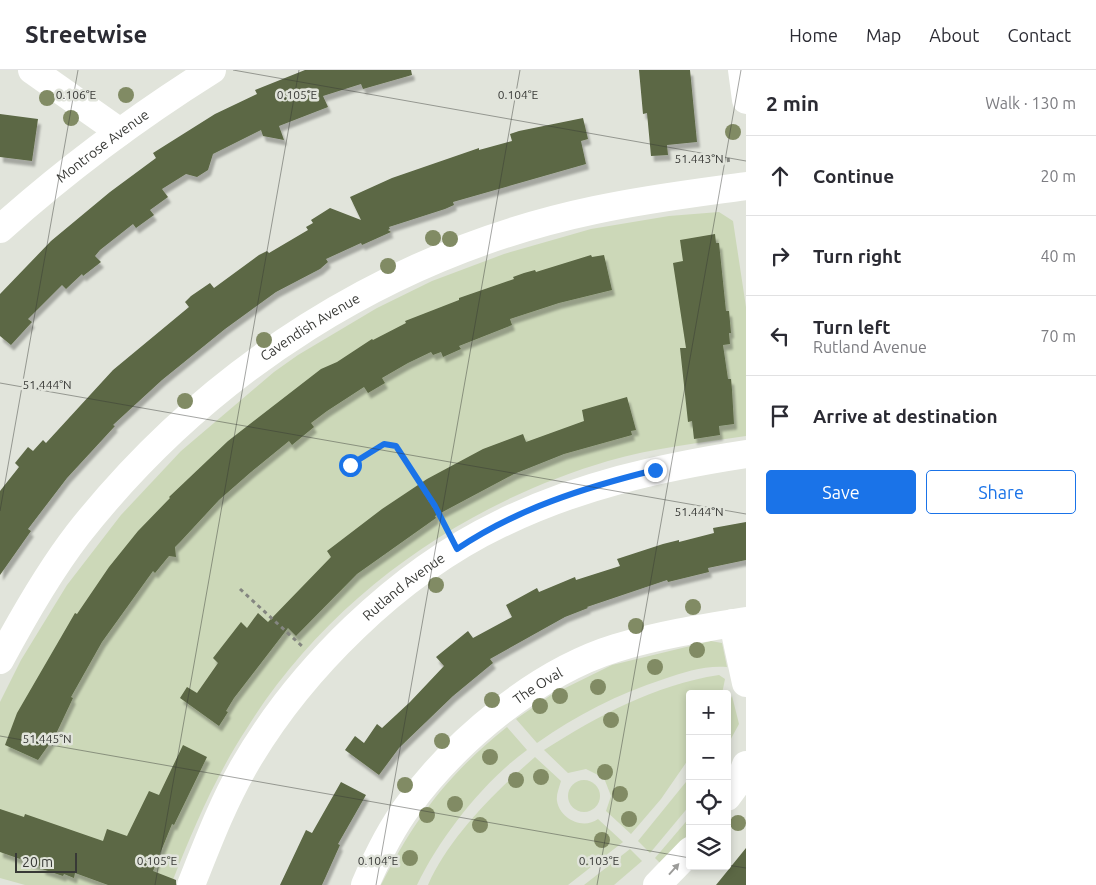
<!DOCTYPE html>
<meta charset="utf-8">
<style>
body{margin:0;font-family:Ubuntu,sans-serif;background:#f7f7f7;color:#2b2b33}
.controls{position:absolute;right:15px;bottom:15px;display:grid;overflow:hidden;border-radius:5px;box-shadow:0 2px 8px #0003}
.controls button{width:45px;height:45px;display:grid;place-items:center;padding:0;border:0;border-bottom:1px solid #e1e1e2;background:#fff;color:#2b2b33;font:25px sans-serif}
.scale{position:absolute;left:15px;bottom:12px;width:62px;box-sizing:border-box;padding-left:5px;border:2px solid #383936;border-top:0;font-size:14px;line-height:18px;white-space:nowrap;color:#383936;-webkit-text-stroke:4px #e1e4db;paint-order:stroke}
.stop{position:absolute;width:15px;height:15px;margin:-11px;border:4px solid #1a73e8;border-radius:50%;background:#fff}
.stop.end{background:#1a73e8;border-color:#fff;box-shadow:0 1px 5px #0008}
.list{margin:0;padding:0;list-style:none}
h2{display:flex;justify-content:space-between;align-items:center;height:65px;margin:0;padding:0 20px;font-size:21px}
h2 small{font-size:16px;font-weight:400;color:#7c7c81}
.list li{display:grid;grid-template-columns:32px 1fr auto;gap:15px;align-items:center;box-sizing:border-box;height:80px;padding:0 20px;border-top:1px solid #e1e1e2}
.list b{display:block;font-size:19px;white-space:nowrap}
.list p{margin:0;font-size:16px;white-space:nowrap;color:#7c7c81}
.list em{font-size:16px;font-style:normal;color:#7c7c81}
.actions{display:flex;gap:10px;padding:15px 20px}
.actions a{flex:1;padding:11px 0;border:1px solid #1a73e8;border-radius:5px;text-align:center;font-size:18px;color:#1a73e8}
.actions .main{background:#1a73e8;color:#fff}
.icon{flex:none;width:28px;height:28px;fill:none;stroke:currentColor;stroke-width:2;stroke-linecap:round;stroke-linejoin:round}
.map{position:relative;flex:none;width:746px;height:815px;overflow:hidden}
header{display:flex;align-items:center;gap:30px;box-sizing:border-box;height:70px;padding:0 25px;background:#fff;border-bottom:1px solid #e1e1e2}
header strong{font-size:24px}
nav{display:flex;gap:28px;margin-inline-start:auto;font-size:18px}
main{display:flex}
aside{flex:1;background:#fff}
.map>svg:first-child{display:block}
.green{fill:#ccd8b8}
.building{fill:#5b6744;filter:url(#shadow)}
.lines{fill:none;stroke-linecap:round;stroke-linejoin:round}
.path{stroke:#848680;stroke-width:3;stroke-dasharray:4 4;stroke-linecap:butt}
.minor{stroke:#fff;stroke-width:28}
.tree{fill:#818b64}
.oneway{fill:#9c9c9a}
.route{stroke:#1a73e8;stroke-width:6}
.ticks{fill:none;stroke:#383936;stroke-width:1;stroke-opacity:0.45}
.labels{text-anchor:middle;stroke-width:5;stroke-linejoin:round;paint-order:stroke}
.street-label{font-size:14px;fill:#383936;stroke:#e1e4db}
.ticks-label{font-size:12px;text-anchor:middle;fill:#383936;stroke:#e1e4db;stroke-width:5;stroke-linejoin:round;paint-order:stroke}
</style>
<header>
<strong>Streetwise</strong>
<nav><a>Home</a><a>Map</a><a>About</a><a>Contact</a></nav>
</header>
<main>
<div class="map">
<svg width="746" height="815" viewBox="0 0 746 815">
<defs>
<filter id="shadow"><feDropShadow dx="3" dy="5.5" stdDeviation="1" flood-color="#0004"/></filter>
</defs>
<rect width="100%" height="100%" fill="#e1e4db"/>
<g class="green">
<path d="M719,142L733,151L746,237V366C700,373 653,378 608,391C462,434 328,528 247,658C215,707 192,761 171,815H25L0,808V632L21,590L67,515L121,445L181,381L274,302L298,285L377,238L432,211L504,184L591,159L669,146Z"/>
<path d="M711,571L722,573L727,597C706,595 684,602 664,609C617,624 577,645 537,673L516,649L551,625L612,595Z"/>
<path d="M719,605L725,609L722,624H690V687L661,729L631,764L606,741L611,726L604,708L586,699L568,703L544,680C598,646 654,615 719,605Z"/>
<polygon points="732,626 739,654 727,676 727,637"/>
<path d="M507,657L527,680C484,711 440,767 417,815H381C415,748 448,704 507,657Z"/>
<path d="M535,687L561,711C559,718 556,725 557,731C560,749 583,760 598,749L623,772L568,815H428C449,767 496,721 535,687Z"/>
<polygon points="690,707 690,735 650,783 638,771"/>
<circle cx="584" cy="726" r="16"/>
<polygon points="690,747 690,762 662,795 655,788"/>
<polygon points="630,779 642,791 614,815 584,815"/>
</g>
<g class="building">
<polygon points="305,0 411,0 412,5 363,19 361,14 323,26 328,37 279,56 284,70 263,66 261,60 213,84 208,100 197,107 186,104 162,119 168,127 150,140 154,145 136,158 133,154 100,180 95,186 101,192 83,206 82,204 66,219 62,215 28,249 32,252 11,275 0,266 0,224 51,171 110,122 156,88 153,83 215,44 257,24 255,20"/>
<polygon points="639,0 690,0 697,72 667,75 668,85 651,86 647,43 643,44"/>
<polygon points="0,44 38,49 32,91 0,87"/>
<polygon points="583,48 588,69 581,71 586,94 453,132 454,135 445,139 389,157 390,159 388,160 391,162 362,175 361,173 326,189 328,192 320,199 276,222 225,259 162,310 113,355 115,356 67,408 28,459 31,461 0,505 0,421 19,397 15,393 28,377 33,381 43,370 46,373 113,300 189,237 185,232 191,226 210,213 214,218 259,185 267,181 269,183 308,160 306,157 313,153 311,150 330,138 361,150 350,127 392,108 479,78 479,80 512,71 510,64 519,61"/>
<polygon points="715,164 716,173 719,173 726,241 729,241 731,263 729,263 730,274 723,275 728,309 731,309 732,320 734,354 719,356 720,365 694,369 692,351 688,352 680,278 686,278 673,193 683,191 680,170"/>
<polygon points="591,185 592,187 604,185 612,220 559,233 510,249 512,255 459,276 461,279 443,287 441,282 433,285 431,282 408,293 382,308 385,313 368,323 364,317 327,341 311,353 314,357 292,375 289,371 251,402 219,430 181,471 175,477 176,487 169,486 155,503 153,501 102,572 71,627 73,628 55,666 38,690 5,675 17,643 75,543 77,544 109,497 138,461 170,428 169,427 228,371 321,299 337,292 372,269 373,270 406,253 405,251 459,230 459,228 514,209 513,207 524,203 535,200 536,202"/>
<polygon points="627,327 636,360 631,361 632,365 564,384 514,404 435,446 436,448 357,504 296,566 288,558 234,628 226,641 228,642 219,656 180,628 187,617 197,623 218,593 213,588 241,552 247,558 258,543 268,552 331,487 327,481 382,439 427,409 483,379 523,364 526,372 584,351 582,340"/>
<polygon points="746,452 746,490 708,498 709,502 668,512 667,510 587,537 588,538 565,547 490,589 493,593 453,626 399,678 379,705 345,680 355,666 364,673 377,654 382,658 410,632 444,596 436,587 468,561 473,568 512,547 506,535 537,518 539,522 575,507 576,510 620,496 617,489 663,474 679,470 679,472 714,463 713,458"/>
<polygon points="183,675 207,687 174,755 172,754 153,801 176,810 176,815 108,815 75,803 74,808 64,804 63,806 42,799 43,797 0,782 0,739 24,747 25,744 103,771 107,759 127,766 149,721 159,725"/>
<polygon points="341,712 366,725 338,774 340,775 322,815 280,815 306,760 312,763"/>
<polygon points="746,778 746,815 716,815"/>
</g>
<g class="lines">
<g class="path">
<polyline points="728,88 729,95"/>
<polyline points="351,395 384,374 396,376 447,458"/>
<polyline points="240,519 304,578"/>
</g>
<g class="minor">
<polyline points="32,0 120,62"/>
<polyline points="742,0 746,30"/>
<path id="s1" d="M0,159C66,100 137,47 212,0"/>
<polyline points="733,553 746,613"/>
<path id="s2" d="M0,590C23,547 48,503 78,464C207,300 390,183 595,140C645,129 695,123 746,116"/>
<polyline points="727,727 741,708 746,695"/>
<path id="s3" d="M191,815C207,775 222,735 243,698C299,600 398,503 500,454C578,416 661,397 746,384"/>
<path id="s4" d="M365,815C377,787 390,760 408,736C456,670 538,602 616,578C659,565 703,558 746,551"/>
<polyline points="657,815 690,781"/>
</g>
</g>
<g class="tree">
<circle cx="126" cy="25" r="8"/>
<circle cx="47" cy="28" r="8"/>
<circle cx="71" cy="48" r="8"/>
<circle cx="733" cy="62" r="8"/>
<circle cx="433" cy="168" r="8"/>
<circle cx="450" cy="169" r="8"/>
<circle cx="388" cy="196" r="8"/>
<circle cx="264" cy="270" r="8"/>
<circle cx="185" cy="331" r="8"/>
<circle cx="436" cy="515" r="8"/>
<circle cx="693" cy="537" r="8"/>
<circle cx="636" cy="556" r="8"/>
<circle cx="697" cy="580" r="8"/>
<circle cx="655" cy="597" r="8"/>
<circle cx="598" cy="617" r="8"/>
<circle cx="560" cy="626" r="8"/>
<circle cx="492" cy="630" r="8"/>
<circle cx="540" cy="636" r="8"/>
<circle cx="611" cy="650" r="8"/>
<circle cx="442" cy="671" r="8"/>
<circle cx="490" cy="687" r="8"/>
<circle cx="605" cy="702" r="8"/>
<circle cx="541" cy="707" r="8"/>
<circle cx="516" cy="710" r="8"/>
<circle cx="405" cy="715" r="8"/>
<circle cx="620" cy="724" r="8"/>
<circle cx="455" cy="734" r="8"/>
<circle cx="427" cy="745" r="8"/>
<circle cx="629" cy="749" r="8"/>
<circle cx="738" cy="753" r="8"/>
<circle cx="480" cy="755" r="8"/>
<circle cx="602" cy="770" r="8"/>
<circle cx="410" cy="788" r="8"/>
</g>
<defs><path id="oneway-solid" d="M-6-.8H1V-3.2L6.5 0L1 3.2V.8H-6Z" transform="scale(1.25)"/></defs>
<use class="oneway" href="#oneway-solid" transform="translate(674 799) rotate(-48)"/>
<g class="lines">
<path class="route" d="M350,395L384,374L396,376L435,436L457,479C516,439 586,417 655,400"/>
</g>
<path class="ticks" d="M233,0L746,91M0,313L746,444M0,441L78,0M0,666L690,788M727,795L746,798M155,815L299,0M376,815L520,0M597,815L741,0"/>
<g class="labels">
<g class="street-label">
<text dy="5" stroke="none"><textPath href="#s1" startOffset="132">Montrose Avenue</textPath></text>
<text dy="5" stroke="none"><textPath href="#s2" startOffset="461">Cavendish Avenue</textPath></text>
<text dy="5" stroke="none"><textPath href="#s3" startOffset="372">Rutland Avenue</textPath></text>
<text dy="5" stroke="none"><textPath href="#s4" startOffset="268">The Oval</textPath></text>
</g>
</g>
<g class="ticks-label">
<text x="76" y="29">0.106°E</text>
<text x="297" y="29">0.105°E</text>
<text x="518" y="29">0.104°E</text>
<text x="699" y="93">51.443°N</text>
<text x="47" y="319">51.444°N</text>
<text x="699" y="446">51.444°N</text>
<text x="47" y="673">51.445°N</text>
<text x="157" y="795">0.105°E</text>
<text x="378" y="795">0.104°E</text>
<text x="599" y="795">0.103°E</text>
</g>
</svg>
<div class="controls">
<button>+</button>
<button>−</button>
<button><svg class="icon" aria-label="locate" viewBox="0 0 24 24"><circle cx="12" cy="12" r="6"/><path d="M12 2v4M12 18v4M2 12h4M18 12h4"/></svg></button>
<button><svg class="icon" aria-label="layers" viewBox="0 0 24 24"><path d="M12 4l9 5-9 5-9-5zM3 14l9 5 9-5"/></svg></button>
</div>
<div class="scale">20 m</div>
<div class="stop" style="left:350px;top:395px"></div>
<div class="stop end" style="left:655px;top:400px"></div>
</div>
<aside>
<h2>2 min<small>Walk · 130 m</small></h2>
<ul class="list">
<li><svg class="icon" aria-label="ahead" viewBox="0 0 24 24"><path d="M12 20V5M6 11l6-6 6 6"/></svg><div><b>Continue</b></div><em>20 m</em></li>
<li><svg class="icon" aria-label="right" viewBox="0 0 24 24"><path d="M7 20v-9h11M14 6l5 5-5 5"/></svg><div><b>Turn right</b></div><em>40 m</em></li>
<li><svg class="icon" aria-label="left" viewBox="0 0 24 24"><path d="M17 20v-9H6M10 6l-5 5 5 5"/></svg><div><b>Turn left</b><p>Rutland Avenue</p></div><em>70 m</em></li>
<li><svg class="icon" aria-label="arrive" viewBox="0 0 24 24"><path d="M6 21V4h12l-3 4 3 4H6"/></svg><div><b>Arrive at destination</b></div></li>
</ul>
<div class="actions"><a class="main">Save</a><a>Share</a></div>
</aside>
</main>
